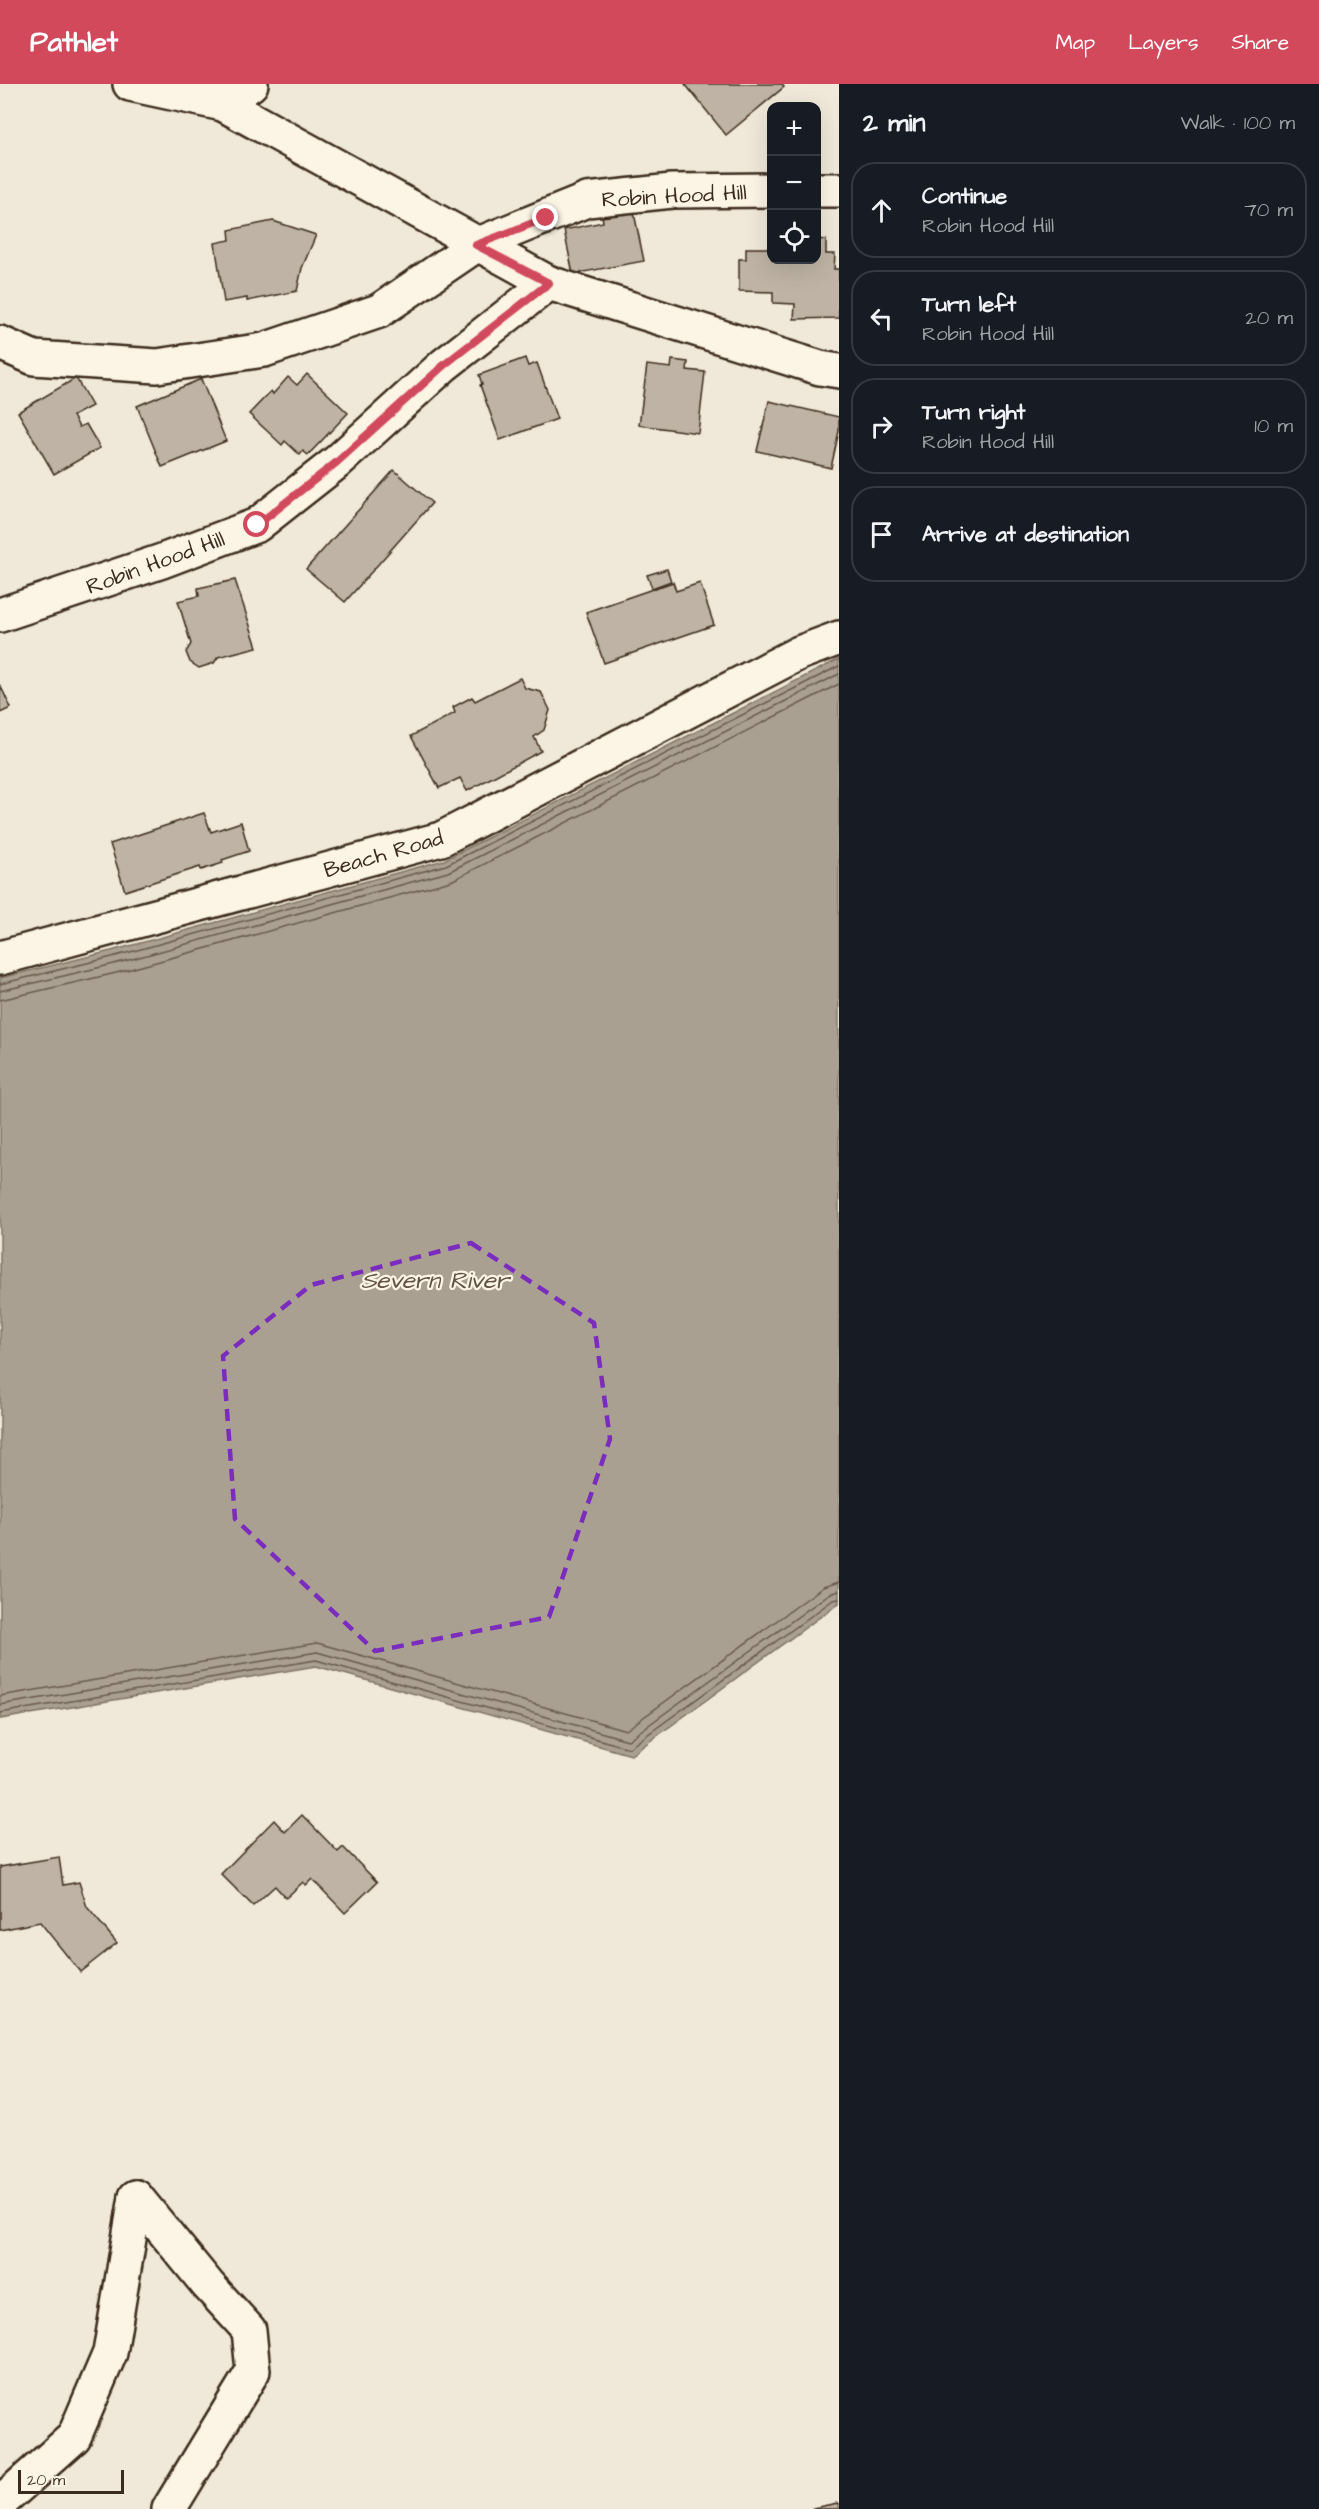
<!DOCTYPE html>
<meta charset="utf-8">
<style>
body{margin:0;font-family:"Architects Daughter",sans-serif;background:#20242c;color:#f1f3f6}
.controls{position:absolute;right:18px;top:18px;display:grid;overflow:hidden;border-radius:12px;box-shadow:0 6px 24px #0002}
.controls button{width:54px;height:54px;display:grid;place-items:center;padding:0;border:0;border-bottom:2px solid #363941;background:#171b24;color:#f1f3f6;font:30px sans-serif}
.scale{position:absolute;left:18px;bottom:15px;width:106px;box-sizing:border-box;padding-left:6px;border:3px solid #3b2a1e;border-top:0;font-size:16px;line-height:21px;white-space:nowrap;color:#3b2a1e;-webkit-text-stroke:4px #fcf5e5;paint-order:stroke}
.stop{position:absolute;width:18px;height:18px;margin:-14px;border:4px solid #d1495b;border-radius:50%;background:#fff}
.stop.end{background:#d1495b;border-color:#fff;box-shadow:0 2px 6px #0008}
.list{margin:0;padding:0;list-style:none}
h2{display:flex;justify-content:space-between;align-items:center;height:78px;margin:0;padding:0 24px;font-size:26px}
h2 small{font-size:20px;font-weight:400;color:#9ea1a6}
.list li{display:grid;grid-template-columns:39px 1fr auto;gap:18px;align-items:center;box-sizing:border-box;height:96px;margin:0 12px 12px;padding:0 12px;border:2px solid #363941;border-radius:24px}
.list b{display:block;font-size:22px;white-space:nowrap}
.list p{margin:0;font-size:20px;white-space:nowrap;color:#9ea1a6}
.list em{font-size:20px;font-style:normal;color:#9ea1a6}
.icon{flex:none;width:33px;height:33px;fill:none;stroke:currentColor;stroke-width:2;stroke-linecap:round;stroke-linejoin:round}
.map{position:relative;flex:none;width:839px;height:2425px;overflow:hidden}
header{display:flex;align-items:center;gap:36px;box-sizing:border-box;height:84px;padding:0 30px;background:#d1495b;color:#fff}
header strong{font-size:28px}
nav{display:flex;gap:33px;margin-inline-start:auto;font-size:21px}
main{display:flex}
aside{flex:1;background:#171b24}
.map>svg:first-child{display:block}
.water{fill:#aaa091;stroke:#7e7163;stroke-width:1.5}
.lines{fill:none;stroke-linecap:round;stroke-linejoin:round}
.shore{stroke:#67594c;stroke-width:1.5}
.building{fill:#beb3a4;stroke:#3b2a1e;stroke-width:1.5}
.minor-casing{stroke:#3b2a1e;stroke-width:38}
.minor{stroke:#fcf5e5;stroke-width:33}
.route{stroke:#d1495b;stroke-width:8}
.marked{fill:none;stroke:#7b2cbf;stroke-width:4.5;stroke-dasharray:12 8;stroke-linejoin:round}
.labels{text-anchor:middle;stroke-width:4.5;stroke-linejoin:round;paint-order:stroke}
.street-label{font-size:22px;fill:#3b2a1e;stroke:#fcf5e5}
.water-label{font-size:24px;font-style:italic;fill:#625346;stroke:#fcf5e5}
</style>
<header>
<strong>Pathlet</strong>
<nav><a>Map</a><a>Layers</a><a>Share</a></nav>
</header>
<main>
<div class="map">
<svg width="839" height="2425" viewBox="0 0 839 2425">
<rect width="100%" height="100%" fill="#f0e9d9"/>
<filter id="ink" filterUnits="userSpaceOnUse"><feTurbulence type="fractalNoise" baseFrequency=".0167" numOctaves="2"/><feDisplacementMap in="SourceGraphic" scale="12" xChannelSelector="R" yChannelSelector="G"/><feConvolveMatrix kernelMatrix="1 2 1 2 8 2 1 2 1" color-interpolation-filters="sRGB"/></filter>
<g filter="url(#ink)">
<polygon class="water" points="839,575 839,1519 631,1671 316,1582 0,1635 0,894 111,867 444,776"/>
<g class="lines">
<g class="shore">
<polyline points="0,900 112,873 446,781 839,582"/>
<polyline points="0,907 114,880 448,788 839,590"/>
<polyline points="0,916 116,889 451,797 839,600"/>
<polyline points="0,1612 317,1559 626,1646 823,1503 839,1498"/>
<polyline points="0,1621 317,1568 628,1656 829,1510 839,1507"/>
<polyline points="0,1629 316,1576 629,1664 833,1516 839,1515"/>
</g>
</g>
<g class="building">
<polygon points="685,0 782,0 784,3 726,51"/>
<polygon points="633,124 644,177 573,190 564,146 603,138 602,131"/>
<polygon points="273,137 316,151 302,184 297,207 247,217 247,214 224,218 215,159 230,156 229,146"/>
<polygon points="816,155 826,156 826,170 835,170 834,185 839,185 839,234 794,235 795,220 773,219 773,208 739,207 739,175 746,175 746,164 772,164 772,176 816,176"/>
<polygon points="525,274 528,282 537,279 557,335 500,356 480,301 482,300 479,291"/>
<polygon points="672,276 688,278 687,286 705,288 698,349 639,341 647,281 671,284"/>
<polygon points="307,290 348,329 308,371 303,367 300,371 285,357 282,361 249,330 271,307 273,310 288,293 297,301"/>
<polygon points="76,294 92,322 73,332 79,343 86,340 100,364 54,390 18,328"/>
<polygon points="201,295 226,357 162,383 137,322"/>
<polygon points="769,317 839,333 839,347 831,384 757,367"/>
<polygon points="394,386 432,419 345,518 306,485"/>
<polygon points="667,485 671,497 652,504 647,491"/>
<polygon points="235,496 257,563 218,573 214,579 199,584 190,578 186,568 191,560 178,517 199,512 198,504"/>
<polygon points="673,498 676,507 700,499 714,541 604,579 586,528"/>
<polygon points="520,594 525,604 541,608 550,626 544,646 534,653 541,667 467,707 460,694 439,704 411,652 455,629 453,623 472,613 475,617"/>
<polygon points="0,601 11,624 0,629"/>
<polygon points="204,729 211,748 241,738 249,767 222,776 223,779 201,786 200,783 125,807 110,760"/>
<polygon points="302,1731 338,1768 343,1763 377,1798 345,1829 312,1795 306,1801 303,1798 286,1814 275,1802 253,1822 221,1790 274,1736 285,1748"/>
<polygon points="59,1773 63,1801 79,1798 87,1823 117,1859 80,1888 40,1838 0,1846 0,1783"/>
<polygon points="838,2419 839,2425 814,2425 813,2424"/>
</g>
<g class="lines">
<g class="minor-casing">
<g id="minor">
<polyline points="130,0 223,20 549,199"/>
<polyline points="218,3 223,20 251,0"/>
<polyline points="816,106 839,106"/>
<polyline points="0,259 34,274 157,282 264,266 379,227 476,161 587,116 672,107 772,106"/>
<polyline points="0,531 162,477 257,441 337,378 444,281 549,199 820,284 839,287"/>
<polyline points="0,874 441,755 799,569 839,554"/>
<polyline points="136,2113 208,2201 249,2246 253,2287 169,2425"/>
<polyline points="0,2419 74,2353 110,2269 136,2113"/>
</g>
</g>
<use href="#minor" class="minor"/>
</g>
</g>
<g class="lines" filter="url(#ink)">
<polyline class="route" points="257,441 337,378 444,281 549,199 476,161 546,134"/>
</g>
<path class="marked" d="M471,1159L594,1239L610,1355L549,1533L375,1567L235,1435L223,1272L311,1201Z"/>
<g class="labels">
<g class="street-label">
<text transform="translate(674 111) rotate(-3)" y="8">Robin Hood Hill</text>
<text transform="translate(155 478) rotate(-20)" y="8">Robin Hood Hill</text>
<text transform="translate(383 769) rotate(-16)" y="8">Beach Road</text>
</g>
<g class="water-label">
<text x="435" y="1204">Severn River</text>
</g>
</g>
</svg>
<div class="controls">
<button>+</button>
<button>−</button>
<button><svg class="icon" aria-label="locate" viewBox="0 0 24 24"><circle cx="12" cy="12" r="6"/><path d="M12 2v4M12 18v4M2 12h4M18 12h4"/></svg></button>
</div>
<div class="scale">20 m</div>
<div class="stop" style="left:257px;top:441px"></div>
<div class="stop end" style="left:546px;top:134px"></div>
</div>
<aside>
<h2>2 min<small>Walk · 100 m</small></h2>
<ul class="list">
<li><svg class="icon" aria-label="ahead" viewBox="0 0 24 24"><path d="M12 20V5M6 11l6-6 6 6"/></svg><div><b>Continue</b><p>Robin Hood Hill</p></div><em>70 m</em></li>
<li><svg class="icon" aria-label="left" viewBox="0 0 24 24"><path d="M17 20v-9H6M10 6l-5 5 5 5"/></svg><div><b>Turn left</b><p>Robin Hood Hill</p></div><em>20 m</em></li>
<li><svg class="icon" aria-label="right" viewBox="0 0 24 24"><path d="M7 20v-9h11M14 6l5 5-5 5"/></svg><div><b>Turn right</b><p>Robin Hood Hill</p></div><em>10 m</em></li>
<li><svg class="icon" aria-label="arrive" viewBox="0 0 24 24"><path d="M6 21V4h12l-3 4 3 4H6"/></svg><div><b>Arrive at destination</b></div></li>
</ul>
</aside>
</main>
